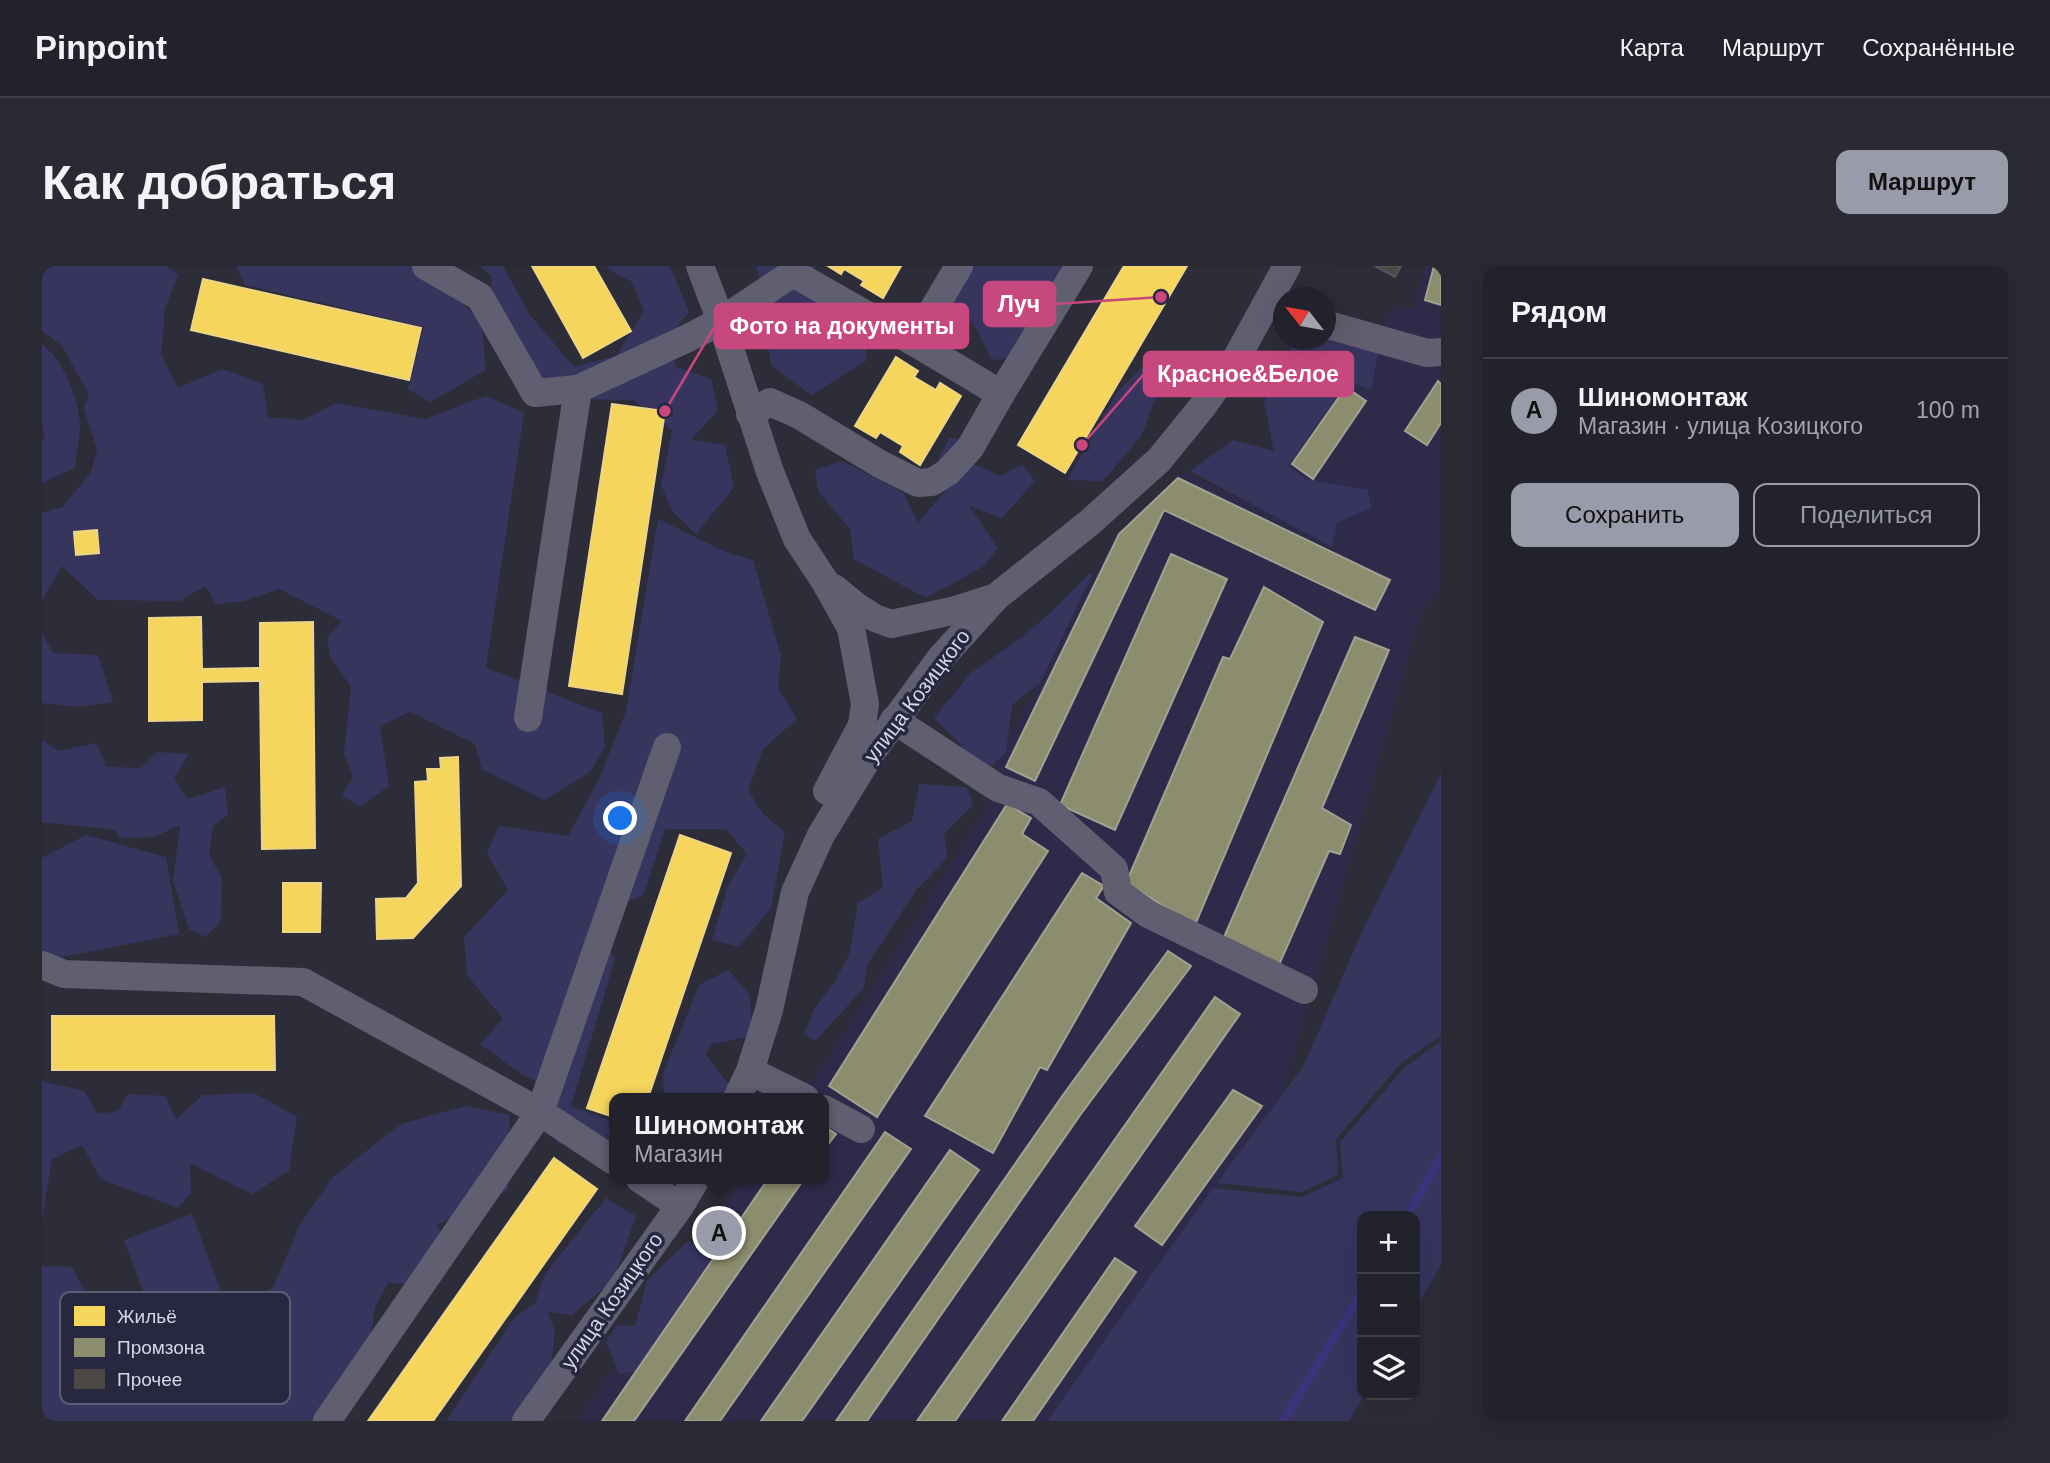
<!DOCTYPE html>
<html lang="ru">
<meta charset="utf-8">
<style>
body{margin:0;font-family:Arial,sans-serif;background:#2a2a34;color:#f1f3f6}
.controls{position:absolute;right:21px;bottom:21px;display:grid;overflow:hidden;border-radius:14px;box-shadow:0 7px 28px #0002}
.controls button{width:63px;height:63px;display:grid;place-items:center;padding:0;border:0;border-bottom:2px solid #3f3f48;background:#22222c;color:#f1f3f6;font:35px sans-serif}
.compass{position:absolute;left:1231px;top:21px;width:63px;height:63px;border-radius:50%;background:#22222c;box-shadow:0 7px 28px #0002;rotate:301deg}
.you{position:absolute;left:579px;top:553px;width:24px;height:24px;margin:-18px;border:5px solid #fff;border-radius:50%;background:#1a73e8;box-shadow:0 0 0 10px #1a73e833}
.badge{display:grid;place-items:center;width:46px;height:46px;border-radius:50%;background:#9a9baa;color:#111;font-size:23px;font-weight:700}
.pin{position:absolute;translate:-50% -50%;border:4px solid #fff;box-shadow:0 2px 7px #0006}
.popup{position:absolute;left:567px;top:827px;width:220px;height:91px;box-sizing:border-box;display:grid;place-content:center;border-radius:14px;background:#22222c;filter:drop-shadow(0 2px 5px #0005);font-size:23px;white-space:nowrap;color:#a2a4a9}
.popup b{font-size:26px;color:#f1f3f6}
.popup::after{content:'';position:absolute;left:50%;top:100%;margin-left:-14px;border:14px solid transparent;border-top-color:#22222c}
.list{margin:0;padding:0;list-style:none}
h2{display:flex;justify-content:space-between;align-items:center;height:91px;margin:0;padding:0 28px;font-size:30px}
h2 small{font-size:23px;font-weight:400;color:#a2a4a9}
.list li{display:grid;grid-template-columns:46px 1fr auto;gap:21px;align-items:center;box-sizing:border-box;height:105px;padding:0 28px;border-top:2px solid #3f3f48}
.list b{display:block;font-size:26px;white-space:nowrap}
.list p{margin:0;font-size:23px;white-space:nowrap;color:#a2a4a9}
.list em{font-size:23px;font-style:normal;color:#a2a4a9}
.actions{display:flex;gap:14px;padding:21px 28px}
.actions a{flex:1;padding:16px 0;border:2px solid #9a9baa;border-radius:14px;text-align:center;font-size:24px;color:#9a9baa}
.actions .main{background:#9a9baa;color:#111}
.icon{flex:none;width:38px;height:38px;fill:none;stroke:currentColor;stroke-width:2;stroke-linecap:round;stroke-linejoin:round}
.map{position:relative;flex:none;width:1399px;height:1155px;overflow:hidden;border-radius:14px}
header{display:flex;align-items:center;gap:42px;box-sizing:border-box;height:98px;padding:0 35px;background:#22222c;border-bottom:2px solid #3f3f48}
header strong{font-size:33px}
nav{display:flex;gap:38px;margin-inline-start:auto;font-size:24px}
.intro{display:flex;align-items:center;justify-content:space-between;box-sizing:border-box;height:168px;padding:0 42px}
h1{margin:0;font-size:49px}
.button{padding:18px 32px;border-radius:14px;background:#9a9baa;color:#111;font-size:24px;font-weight:700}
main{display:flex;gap:42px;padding:0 42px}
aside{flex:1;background:#22222c;border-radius:14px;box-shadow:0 7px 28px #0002}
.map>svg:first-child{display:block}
.built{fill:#2d2b49}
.green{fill:#37355e}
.homes{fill:#f6d55c;stroke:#ecd586;stroke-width:2}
.industry{fill:#8c8c6e;stroke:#a2a292;stroke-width:2}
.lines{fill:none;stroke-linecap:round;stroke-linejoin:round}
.stream{stroke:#3d337c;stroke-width:8}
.building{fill:#4c4846;stroke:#575456;stroke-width:2}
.minor{stroke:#605f71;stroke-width:28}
.labels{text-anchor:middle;stroke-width:7;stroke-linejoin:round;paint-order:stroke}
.street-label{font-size:21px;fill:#d5d6e7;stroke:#282740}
.key{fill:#282740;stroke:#5c5c72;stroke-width:2}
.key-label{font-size:19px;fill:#d5d6e7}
.leader{fill:none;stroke:#c7487e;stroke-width:2.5}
.callout-dot{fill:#c7487e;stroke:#282740;stroke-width:2.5}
.callout{fill:#c7487e;stroke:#c7487e;stroke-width:2.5}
.callout-label{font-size:23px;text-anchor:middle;font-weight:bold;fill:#fff}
</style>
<header>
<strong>Pinpoint</strong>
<nav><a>Карта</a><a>Маршрут</a><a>Сохранённые</a></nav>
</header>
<div class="intro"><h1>Как добраться</h1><a class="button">Маршрут</a></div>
<main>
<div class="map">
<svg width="1399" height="1155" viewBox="0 0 1399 1155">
<rect width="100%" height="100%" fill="#2d2d3a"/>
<polygon class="built" points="1383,0 1399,0 1399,322 1379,348 1239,834 1028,1155 535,1155 702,913 782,913 782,832 758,832 791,784 956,522 955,495 1073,269 1143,206 1212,240 1352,42 1371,41"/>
<g class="green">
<polygon points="0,0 124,0 136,9 123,43 119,89 136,122 180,103 221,118 226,151 261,154 294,137 383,153 444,130 482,147 444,402 560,447 563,481 548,506 503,534 440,503 433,478 368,446 338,460 347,520 317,541 300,529 311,512 302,487 309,421 288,391 285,372 300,355 237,323 202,335 174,338 163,320 138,335 56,334 20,300 0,334 0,247 21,241 49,206 55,184 42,142 47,128 20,80 0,65"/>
<polygon points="194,0 378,0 384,3 439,55 444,104 388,136 366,123 382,61 203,19"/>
<polygon points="437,0 461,0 487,48 532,101 574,90 602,45 590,16 567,4 564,0 628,0 647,46 626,72 634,101 669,113 676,144 649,174 683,179 692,221 654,268 630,245 619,219 630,164 591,134 527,133 482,118 448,31 450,10"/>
<polygon points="714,0 774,0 772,4 826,35 824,95 769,129 729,99 717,10"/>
<polygon points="903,0 1030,0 1036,16 989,47 975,91 950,94 930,55 900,63 876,50"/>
<polygon points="1284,69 1336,87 1329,124 1306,115 1246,200 1264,213 1326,224 1329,242 1295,257 1290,281 1148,205 1191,174 1232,185 1222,136 1253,74 1283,74"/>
<path d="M0,78C21,94 36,131 38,157C38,172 34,188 33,202L0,217V173L3,171L0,157Z"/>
<polygon points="1101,100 1118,119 1100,169 1061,215 1025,214 1074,128"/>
<polygon points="907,172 934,174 929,197 959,210 980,199 993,215 960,252 927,240 956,282 942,300 884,332 812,293 808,263 776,225 773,204 800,195 861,226 876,257 904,224 895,196"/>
<polygon points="616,253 684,286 711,294 739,390 736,422 755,453 721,483 706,524 721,548 743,566 729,642 697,681 670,674 685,622 705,588 684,563 623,563 601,630 560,643 553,658 573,693 529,840 572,856 572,904 544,880 516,877 504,862 512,823 479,808 438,778 461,753 425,709 422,671 466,624 445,587 457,560 526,570 558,511 584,445"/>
<polygon points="1047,308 1051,308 998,417 970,439 964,487 945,504 923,496 920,480 892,452 929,407 980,371 1005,350"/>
<polygon points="0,367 11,387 56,389 71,436 37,441 0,437"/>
<polygon points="0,474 16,485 54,477 65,501 99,502 115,486 147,488 132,512 146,533 183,521 186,549 171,560 167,589 180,612 179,654 164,671 147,663 131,615 138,559 112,571 78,572 73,564 0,556"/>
<polygon points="1399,507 1399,770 1359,797 1294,873 1296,909 1260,926 1175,917 1261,801 1323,659"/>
<polygon points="877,518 925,521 931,539 902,568 905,592 875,623 825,699 822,722 773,775 762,768 772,743 792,717 807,689 816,637 841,622 836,573 870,555"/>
<polygon points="44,569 124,591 137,668 0,695 0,592"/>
<polygon points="686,704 708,729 710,770 670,778 663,788 690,823 685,832 622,832 621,808 657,719"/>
<polygon points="1399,775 1399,999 1373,1044 1373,950 1320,950 1320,1129 1323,1129 1307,1155 1005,1155 1171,922 1260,931 1301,912 1298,876 1362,802"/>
<polygon points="0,815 42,825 56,848 76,845 86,828 123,830 134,853 161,829 212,827 255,851 247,905 210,928 148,897 149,927 136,942 59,913 40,879 10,893 0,953"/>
<polygon points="424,840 468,849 466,924 395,959 413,992 391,1019 346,1017 333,1041 322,1120 299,1155 0,1155 0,1000 30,1001 46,1031 19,1084 55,1103 59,1055 87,1044 109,1047 82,974 150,948 186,1045 117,1070 113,1060 91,1106 117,1119 138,1083 179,1075 193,1039 231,1022 257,960 291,911 359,858"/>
<polygon points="564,932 594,950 572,1013 530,1049 506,1046 513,1065 508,1110 474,1155 404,1155 472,1052 493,1037 503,1008"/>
<polygon points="646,975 667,984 668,1018 613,1103 577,1108 564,1076 575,1059 593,1060 605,1015"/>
</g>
<g class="homes">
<polygon points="490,0 552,0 589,65 541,92"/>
<polygon points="786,0 859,0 841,32 819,19 822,15 802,3 799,8"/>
<polygon points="1082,0 1145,0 1023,207 976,179"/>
<polygon points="161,13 379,62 367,114 149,64"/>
<polygon points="854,91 876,105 872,111 894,124 898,117 919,130 878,199 858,186 861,180 838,166 834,172 813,160"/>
<polygon points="570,138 623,145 580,428 527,420"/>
<polygon points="55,264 57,287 34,289 32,266"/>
<polygon points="159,351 160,403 218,402 218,357 271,356 273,582 220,583 218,415 160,416 160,454 107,455 107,352"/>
<polygon points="416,491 419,620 371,672 335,673 334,633 364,632 376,617 373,516 386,515 385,503 399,503 398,492"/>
<polygon points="638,569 689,587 606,832 572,832 572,851 545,842"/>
<polygon points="241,617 279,617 278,666 241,666"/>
<polygon points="10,750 232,750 233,804 10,804"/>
<polygon points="512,892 555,923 391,1155 326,1155"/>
</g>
<g class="industry">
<polygon points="1392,0 1399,0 1399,39 1383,34"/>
<polygon points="1396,115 1399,118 1399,157 1385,179 1363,165"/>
<polygon points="1304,121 1324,135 1271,213 1250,198"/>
<polygon points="1136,212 1348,314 1333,344 1122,244 993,515 964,501 1077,268"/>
<polygon points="1129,288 1185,313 1073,564 1018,539"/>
<polygon points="1222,321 1281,356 1153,659 1084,617 1181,391 1188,393"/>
<polygon points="1313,371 1347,384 1280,542 1309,559 1298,588 1287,585 1237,699 1182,671"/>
<polygon points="965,538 989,552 980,568 1006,585 835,851 787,820"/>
<polygon points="1040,607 1062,620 1054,632 1089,657 1005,804 998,801 951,887 883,850"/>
<polygon points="1126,685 1149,700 1039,848 825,1155 794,1155 1021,829"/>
<polygon points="1173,731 1198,748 913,1155 875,1155"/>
<polygon points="1191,824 1220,840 1120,979 1093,960"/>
<polygon points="782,860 794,868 782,884"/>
<polygon points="843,866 869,883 678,1155 643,1155"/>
<polygon points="908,884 937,904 760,1155 719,1155"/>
<polygon points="726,913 762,913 592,1155 560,1155"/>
<polygon points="1073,992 1094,1006 991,1155 960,1155"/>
</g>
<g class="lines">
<g class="stream">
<polyline points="1365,950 1399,891"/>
<polyline points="1241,1155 1320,1026"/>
</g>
</g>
<polygon class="building" points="1333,0 1359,0 1353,11"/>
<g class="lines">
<g class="minor">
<polyline points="384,0 438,31 493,127 536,123 646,72 679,55 751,7 872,76"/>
<polyline points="658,0 679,55 728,206 755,273 782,314 809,362 823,438 820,459 785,525"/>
<polyline points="917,0 872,76 959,128 1037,0"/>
<polyline points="1283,58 1385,87 1399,86"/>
<polyline points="708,148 728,136 757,149 838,198 876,217 890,216 906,206 928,182 959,128"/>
<polyline points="792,322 814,340 833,352 849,358 910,345 951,332"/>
<polyline points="486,452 536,123"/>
<polyline points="852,454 956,522 997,536 1072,603 1076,626 1106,648 1262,724"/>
<polyline points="0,699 22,708 261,716 498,846 572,895"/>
<polyline points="708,805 763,832"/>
<polyline points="695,832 708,805 727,744 753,626 779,569 829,487 898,393 954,331 1047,257 1117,194 1161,140 1194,93 1245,0"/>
<polyline points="782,843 819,863"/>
<polyline points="598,913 638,940"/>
<polyline points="285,1155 498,846 625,481"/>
<polyline points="484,1155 638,940 654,913"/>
</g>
</g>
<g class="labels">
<g class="street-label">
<text transform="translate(875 430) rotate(-53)" y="7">улица Козицкого</text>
<text transform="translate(570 1035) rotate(-55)" y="7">улица Козицкого</text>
</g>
</g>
<rect x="18" y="1026" width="230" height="112" rx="10" class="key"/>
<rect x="32" y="1040" width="31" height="20" fill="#f6d55c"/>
<rect x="32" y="1072" width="31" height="19" fill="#8c8c6e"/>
<rect x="32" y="1103" width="31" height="20" fill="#4c4846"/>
<g class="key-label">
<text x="75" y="1057">Жильё</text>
<text x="75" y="1088">Промзона</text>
<text x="75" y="1120">Прочее</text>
</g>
<path class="leader" d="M1119 31L1013 38M623 145L673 60M1040 179L1102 108"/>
<g class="callout-dot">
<circle cx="1119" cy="31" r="7"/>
<circle cx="623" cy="145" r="7"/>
<circle cx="1040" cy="179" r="7"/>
</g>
<g class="callout">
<rect x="942" y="16" width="71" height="44" rx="7"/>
<rect x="673" y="38" width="253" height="44" rx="7"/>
<rect x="1102" y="86" width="209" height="44" rx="7"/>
</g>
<g class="callout-label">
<text x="977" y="46">Луч</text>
<text x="800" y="68">Фото на документы</text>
<text x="1206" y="116">Красное&amp;Белое</text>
</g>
</svg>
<div class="controls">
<button>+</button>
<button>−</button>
<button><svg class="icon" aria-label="layers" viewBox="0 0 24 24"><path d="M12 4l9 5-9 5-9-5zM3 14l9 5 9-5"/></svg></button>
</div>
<svg class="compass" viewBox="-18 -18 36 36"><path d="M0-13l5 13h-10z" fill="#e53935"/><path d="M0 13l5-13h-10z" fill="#a2a4a9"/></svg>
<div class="you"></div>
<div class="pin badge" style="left:677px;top:967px">A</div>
<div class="popup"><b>Шиномонтаж</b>Магазин</div>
</div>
<aside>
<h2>Рядом<small></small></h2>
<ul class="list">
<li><span class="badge">A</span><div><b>Шиномонтаж</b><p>Магазин · улица Козицкого</p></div><em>100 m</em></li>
</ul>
<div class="actions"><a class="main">Сохранить</a><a>Поделиться</a></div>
</aside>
</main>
